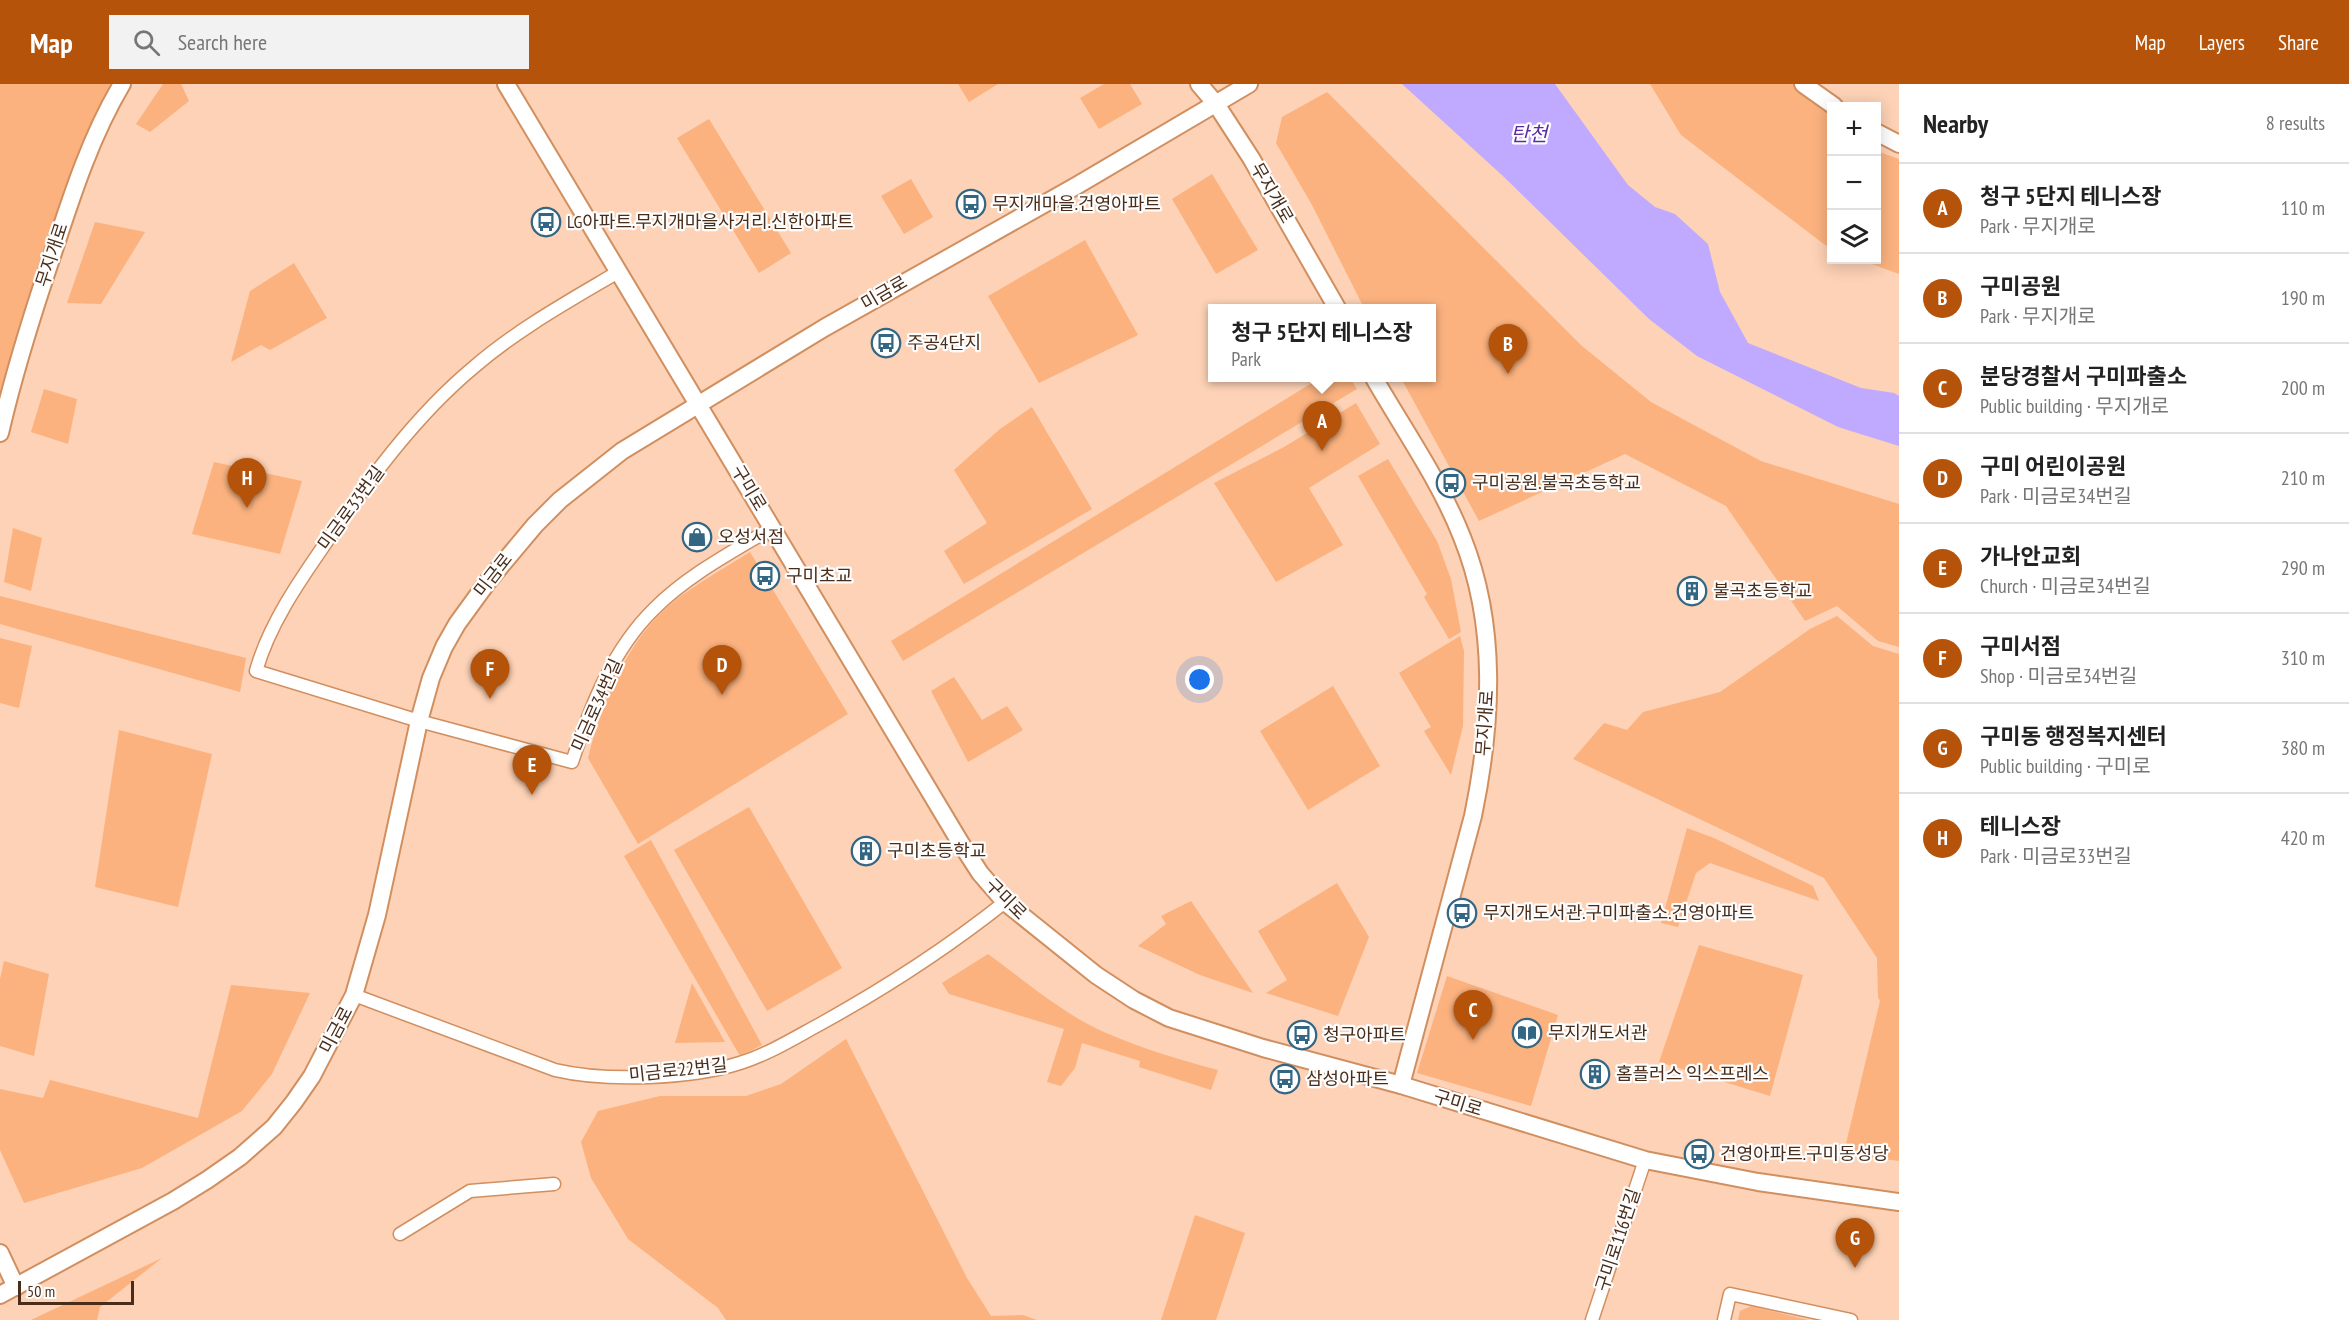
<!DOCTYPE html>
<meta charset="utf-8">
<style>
body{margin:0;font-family:"PT Sans Narrow","Noto Sans KR",sans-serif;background:#f2f2f2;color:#222}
.controls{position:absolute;right:18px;top:18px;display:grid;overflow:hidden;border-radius:0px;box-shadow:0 3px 15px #0003}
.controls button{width:54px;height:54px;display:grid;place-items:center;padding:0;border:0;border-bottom:2px solid #e0e0e0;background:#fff;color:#222;font:30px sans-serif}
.scale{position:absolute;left:18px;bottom:15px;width:116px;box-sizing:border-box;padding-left:6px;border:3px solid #492d1a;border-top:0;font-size:16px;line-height:21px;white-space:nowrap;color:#492d1a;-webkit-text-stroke:4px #fdfdfd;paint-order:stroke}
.you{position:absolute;left:1200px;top:596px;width:21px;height:21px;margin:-15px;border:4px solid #fff;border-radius:50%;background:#1a73e8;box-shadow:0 0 0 9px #1a73e833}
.badge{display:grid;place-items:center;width:39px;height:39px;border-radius:50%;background:#b45309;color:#fff;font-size:20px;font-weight:700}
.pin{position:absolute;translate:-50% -50px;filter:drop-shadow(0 2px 3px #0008)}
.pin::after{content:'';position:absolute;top:32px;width:21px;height:18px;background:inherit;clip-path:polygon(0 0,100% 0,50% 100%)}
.popup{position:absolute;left:1208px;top:220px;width:228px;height:78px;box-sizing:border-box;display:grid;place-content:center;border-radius:0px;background:#fff;filter:drop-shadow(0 2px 4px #0005);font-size:20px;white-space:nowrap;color:#767676}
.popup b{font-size:22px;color:#222}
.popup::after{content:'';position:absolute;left:50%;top:100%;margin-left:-12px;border:12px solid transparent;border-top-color:#fff}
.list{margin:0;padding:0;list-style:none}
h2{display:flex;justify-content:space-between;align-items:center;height:78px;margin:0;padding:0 24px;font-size:26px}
h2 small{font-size:20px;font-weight:400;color:#767676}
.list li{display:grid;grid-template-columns:39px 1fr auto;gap:18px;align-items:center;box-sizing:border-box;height:90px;padding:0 24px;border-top:2px solid #e0e0e0}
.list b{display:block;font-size:22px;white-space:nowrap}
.list p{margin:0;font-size:20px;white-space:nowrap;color:#767676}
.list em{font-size:20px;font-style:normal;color:#767676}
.icon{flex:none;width:33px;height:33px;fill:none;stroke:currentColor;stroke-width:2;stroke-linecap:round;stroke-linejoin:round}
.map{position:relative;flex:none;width:1899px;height:1236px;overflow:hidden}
header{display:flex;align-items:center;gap:36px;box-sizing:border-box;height:84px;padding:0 30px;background:#b45309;color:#fff}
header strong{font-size:28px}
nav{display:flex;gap:33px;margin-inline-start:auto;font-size:21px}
.search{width:420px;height:54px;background:#f2f2f2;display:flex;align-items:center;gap:15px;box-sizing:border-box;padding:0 21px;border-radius:0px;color:#767676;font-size:22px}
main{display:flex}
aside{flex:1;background:#fff}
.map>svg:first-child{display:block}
.green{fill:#fbb27f}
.water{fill:#bfaaff}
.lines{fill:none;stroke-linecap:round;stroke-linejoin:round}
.street-casing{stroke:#d18f60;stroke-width:15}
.secondary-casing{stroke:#d18f60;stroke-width:20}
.street{stroke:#fff;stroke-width:12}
.secondary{stroke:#fff;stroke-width:16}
.labels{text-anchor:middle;stroke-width:4.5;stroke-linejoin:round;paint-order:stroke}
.street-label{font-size:18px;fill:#492d1a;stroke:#fdfdfd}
.poi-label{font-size:18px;fill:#492d1a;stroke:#fdfdfd;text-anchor:start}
.water-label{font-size:20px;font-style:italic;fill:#5a2ba4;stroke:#fdfdfd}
</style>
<header>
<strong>Map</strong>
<div class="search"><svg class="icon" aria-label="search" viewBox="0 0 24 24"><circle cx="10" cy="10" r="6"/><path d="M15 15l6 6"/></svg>Search here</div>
<nav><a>Map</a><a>Layers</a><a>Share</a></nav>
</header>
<main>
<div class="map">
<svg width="1899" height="1236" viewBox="0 0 1899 1236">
<rect width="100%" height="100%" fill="#fdd2b6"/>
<g class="green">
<polygon points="0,0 110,0 86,58 0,329"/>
<polygon points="163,0 181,0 189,17 150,48 136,40"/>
<polygon points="958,0 998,0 969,18"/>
<polygon points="1104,0 1130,0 1142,20 1099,45 1080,14"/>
<polygon points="1650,0 1799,0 1831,29 1831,164 1825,161 1681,51"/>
<polygon points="1327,8 1582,262 1651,318 1761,377 1899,420 1899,563 1878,557 1837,522 1805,537 1726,422 1625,370 1479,437 1401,294 1432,294 1432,224 1364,224 1312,121 1276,59 1282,33"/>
<polygon points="709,35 791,169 759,189 677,54"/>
<polygon points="1877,67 1899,75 1899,190 1861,176 1876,176"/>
<polygon points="1212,90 1258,166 1216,190 1172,115"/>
<polygon points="911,95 933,133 904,150 881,112"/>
<polygon points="95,138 145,148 101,220 67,219"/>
<polygon points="1085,156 1138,251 1039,299 988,212"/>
<polygon points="294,179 327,234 270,266 261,261 231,278 250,207"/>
<polygon points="1320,294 1350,294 1357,305 903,577 891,557"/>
<polygon points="44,305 77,315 68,360 31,348"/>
<polygon points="1356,319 1380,360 1309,404 1343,461 1276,498 1214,399 1284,363"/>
<polygon points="1032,323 1092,425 964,500 944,467 987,439 954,386 1000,345"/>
<polygon points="1388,375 1437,457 1451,495 1461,548 1449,555 1424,513 1427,510 1358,392"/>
<polygon points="214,378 302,397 280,470 192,450"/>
<polygon points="13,444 42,454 31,507 4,498"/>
<path d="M750,468L848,630L638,760L588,674C600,625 623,567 659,531C685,505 720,487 750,468Z"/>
<polygon points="0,512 246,574 240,608 0,540"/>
<polygon points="1837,532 1873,562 1899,570 1899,1077 1853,1071 1853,1070 1844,1068 1880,917 1878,913 1877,874 1824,794 1573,675 1604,639 1627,646 1643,628 1720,608 1810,545"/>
<polygon points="1460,552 1464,567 1463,642 1451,691 1424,647 1431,643 1399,589"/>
<polygon points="0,554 32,562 19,624 0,619"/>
<polygon points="954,593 982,636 1007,622 1023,646 968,678 931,607"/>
<polygon points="1333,602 1380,682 1308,726 1260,647"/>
<polygon points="119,646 212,670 178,823 95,803"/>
<polygon points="749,723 842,884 767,927 674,766"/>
<polygon points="1687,744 1714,754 1813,802 1819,817 1710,779 1696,789 1678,843 1661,839"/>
<polygon points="651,756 762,961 740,972 624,772"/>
<polygon points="1337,799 1369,853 1338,932 1266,909 1287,896 1258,847"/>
<polygon points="1191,817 1253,909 1200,891 1138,862 1166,840 1161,832"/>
<polygon points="1699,861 1803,891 1770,1012 1659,978"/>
<path d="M988,870C1024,896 1063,930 1104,948C1140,964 1180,976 1218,986L1211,1006L1139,983L1140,977L1082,959L1075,984L1061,1002L1047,998L1064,945L949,910L942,899Z"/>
<polygon points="4,877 49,890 34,972 0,962 0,895"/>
<polygon points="1447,892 1558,931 1531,1022 1417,989"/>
<polygon points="692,899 725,958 675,959"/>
<polygon points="231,901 310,909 272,990 242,1027 142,1084 24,1119 0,1066 0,1005 43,1014 50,996 198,1034"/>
<polygon points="846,955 967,1194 991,1232 1023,1231 1037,1236 726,1236 718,1224 628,1155 591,1094 581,1058 598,1027 660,1012 746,1012 781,1000"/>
<polygon points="1195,1131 1245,1149 1216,1236 1161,1236"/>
<polygon points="162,1174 100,1223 97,1236 31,1236"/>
<polygon points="1751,1222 1809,1236 1738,1236 1740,1227"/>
</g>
<polygon class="water" points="1402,0 1555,0 1628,101 1655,123 1675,130 1708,160 1720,208 1748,259 1861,304 1894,309 1899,312 1899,362 1838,343 1697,272 1649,235 1504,93"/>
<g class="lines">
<g class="street-casing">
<g id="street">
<path d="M618,188C569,217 518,245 474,283C415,332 368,397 325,460C298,499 269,541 256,587L419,637L572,678C590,624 612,566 654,525C688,491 732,468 772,444"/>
<path d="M354,911L555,986C606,998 690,995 740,979C769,970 796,953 822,939C887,903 947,864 1005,818"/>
<polyline points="400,1150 470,1107 554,1100"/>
<polyline points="1592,1236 1645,1076"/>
<polyline points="1724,1236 1730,1210 1851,1236"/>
</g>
</g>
<g class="secondary-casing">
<g id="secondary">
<polyline points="506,0 960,758 980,789 1005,818 1096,891 1134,916 1169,934 1263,964 1401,1001 1645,1076 1758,1098 1899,1118"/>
<polyline points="1199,0 1216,20 1251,74 1337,224"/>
<polyline points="1803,0 1834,22"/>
<polyline points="1876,48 1899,60"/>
<path d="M1374,294C1404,346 1440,397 1462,453C1498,542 1492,640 1473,732L1401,1001"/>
<path d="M0,349C14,288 33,228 53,169C72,111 91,52 122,0"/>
<polyline points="0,1169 16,1203"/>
<polyline points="0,1211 173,1117 207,1096 240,1073 274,1043 294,1018 312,992 354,911 377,831 419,637 431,594 444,563 457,540 489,496 535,441 560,416 622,367 824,244 1076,102 1249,0"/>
</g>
</g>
<use href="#street" class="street"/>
<use href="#secondary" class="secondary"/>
</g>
<defs>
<g id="bus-ring" transform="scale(1.5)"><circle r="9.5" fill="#fdfdfd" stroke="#326683" stroke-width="1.5"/><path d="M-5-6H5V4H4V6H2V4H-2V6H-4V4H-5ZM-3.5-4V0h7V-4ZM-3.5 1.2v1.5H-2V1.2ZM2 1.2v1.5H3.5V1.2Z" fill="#326683"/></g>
<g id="shop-ring" transform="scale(1.5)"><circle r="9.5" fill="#fdfdfd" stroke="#326683" stroke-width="1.5"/><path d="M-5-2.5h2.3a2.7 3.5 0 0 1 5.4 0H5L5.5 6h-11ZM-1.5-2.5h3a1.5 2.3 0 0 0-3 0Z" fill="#326683"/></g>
<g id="building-ring" transform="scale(1.5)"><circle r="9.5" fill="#fdfdfd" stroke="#326683" stroke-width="1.5"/><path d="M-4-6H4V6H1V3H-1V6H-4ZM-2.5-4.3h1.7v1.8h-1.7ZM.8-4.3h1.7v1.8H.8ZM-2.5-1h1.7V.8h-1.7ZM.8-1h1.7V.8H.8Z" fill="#326683"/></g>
<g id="library-ring" transform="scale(1.5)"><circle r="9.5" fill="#fdfdfd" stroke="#326683" stroke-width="1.5"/><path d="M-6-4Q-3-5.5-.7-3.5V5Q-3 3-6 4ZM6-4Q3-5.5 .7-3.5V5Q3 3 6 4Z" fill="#326683"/></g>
</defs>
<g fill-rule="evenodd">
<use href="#bus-ring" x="971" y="120"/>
<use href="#bus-ring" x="546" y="138"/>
<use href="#bus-ring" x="886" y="259"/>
<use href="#bus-ring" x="1451" y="399"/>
<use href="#shop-ring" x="697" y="453"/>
<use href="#bus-ring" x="765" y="492"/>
<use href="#building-ring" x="1692" y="507"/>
<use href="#building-ring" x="866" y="767"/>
<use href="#bus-ring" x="1462" y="829"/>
<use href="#library-ring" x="1527" y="949"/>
<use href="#bus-ring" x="1302" y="951"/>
<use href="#building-ring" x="1595" y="990"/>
<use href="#bus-ring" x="1285" y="995"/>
<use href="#bus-ring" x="1699" y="1070"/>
</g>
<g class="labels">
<g class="street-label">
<text transform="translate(1272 109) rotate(60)" y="6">무지개로</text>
<text transform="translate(52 171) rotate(-72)" y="6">무지개로</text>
<text transform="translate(884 209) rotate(-30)" y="6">미금로</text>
<text transform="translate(749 404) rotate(59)" y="6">구미로</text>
<text transform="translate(351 424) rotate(-54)" y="6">미금로33번길</text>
<text transform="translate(493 491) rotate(-52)" y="6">미금로</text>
<text transform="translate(597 621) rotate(-66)" y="6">미금로34번길</text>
<text transform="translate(1485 639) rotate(-86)" y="6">무지개로</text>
<text transform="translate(1006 815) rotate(45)" y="6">구미로</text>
<text transform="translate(336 946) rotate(-62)" y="6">미금로</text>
<text transform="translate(678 986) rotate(-6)" y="6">미금로22번길</text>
<text transform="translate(1458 1019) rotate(17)" y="6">구미로</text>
<text transform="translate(1618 1156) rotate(-72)" y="6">구미로116번길</text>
</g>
<g class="poi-label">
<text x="992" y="126">무지개마을.건영아파트</text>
<text x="567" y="144">LG아파트.무지개마을사거리.신한아파트</text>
<text x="907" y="265">주공4단지</text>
<text x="1472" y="405">구미공원.불곡초등학교</text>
<text x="718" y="459">오성서점</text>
<text x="786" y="498">구미초교</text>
<text x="1713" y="513">불곡초등학교</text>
<text x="887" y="773">구미초등학교</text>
<text x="1483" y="835">무지개도서관.구미파출소.건영아파트</text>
<text x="1548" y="955">무지개도서관</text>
<text x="1323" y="957">청구아파트</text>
<text x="1616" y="996">홈플러스 익스프레스</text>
<text x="1306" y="1001">삼성아파트</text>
<text x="1720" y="1076">건영아파트.구미동성당</text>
</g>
<g class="water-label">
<text x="1529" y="57">탄천</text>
</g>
</g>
</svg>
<div class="controls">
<button>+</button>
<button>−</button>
<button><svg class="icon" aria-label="layers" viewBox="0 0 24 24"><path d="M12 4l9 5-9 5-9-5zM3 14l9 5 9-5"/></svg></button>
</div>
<div class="scale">50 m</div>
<div class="you"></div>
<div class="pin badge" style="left:1322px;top:367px">A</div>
<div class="popup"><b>청구 5단지 테니스장</b>Park</div>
<div class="pin badge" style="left:1508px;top:290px">B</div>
<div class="pin badge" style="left:1473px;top:956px">C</div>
<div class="pin badge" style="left:722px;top:611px">D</div>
<div class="pin badge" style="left:532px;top:711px">E</div>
<div class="pin badge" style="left:490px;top:615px">F</div>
<div class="pin badge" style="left:1855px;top:1184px">G</div>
<div class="pin badge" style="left:247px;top:424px">H</div>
</div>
<aside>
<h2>Nearby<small>8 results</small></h2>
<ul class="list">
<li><span class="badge">A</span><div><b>청구 5단지 테니스장</b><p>Park · 무지개로</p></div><em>110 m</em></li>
<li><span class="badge">B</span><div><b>구미공원</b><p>Park · 무지개로</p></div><em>190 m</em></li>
<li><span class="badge">C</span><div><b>분당경찰서 구미파출소</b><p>Public building · 무지개로</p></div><em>200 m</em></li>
<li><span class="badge">D</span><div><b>구미 어린이공원</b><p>Park · 미금로34번길</p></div><em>210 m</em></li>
<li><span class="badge">E</span><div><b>가나안교회</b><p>Church · 미금로34번길</p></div><em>290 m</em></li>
<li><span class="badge">F</span><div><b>구미서점</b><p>Shop · 미금로34번길</p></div><em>310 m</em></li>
<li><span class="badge">G</span><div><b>구미동 행정복지센터</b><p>Public building · 구미로</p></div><em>380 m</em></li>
<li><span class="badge">H</span><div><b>테니스장</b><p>Park · 미금로33번길</p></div><em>420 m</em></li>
</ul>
</aside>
</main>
